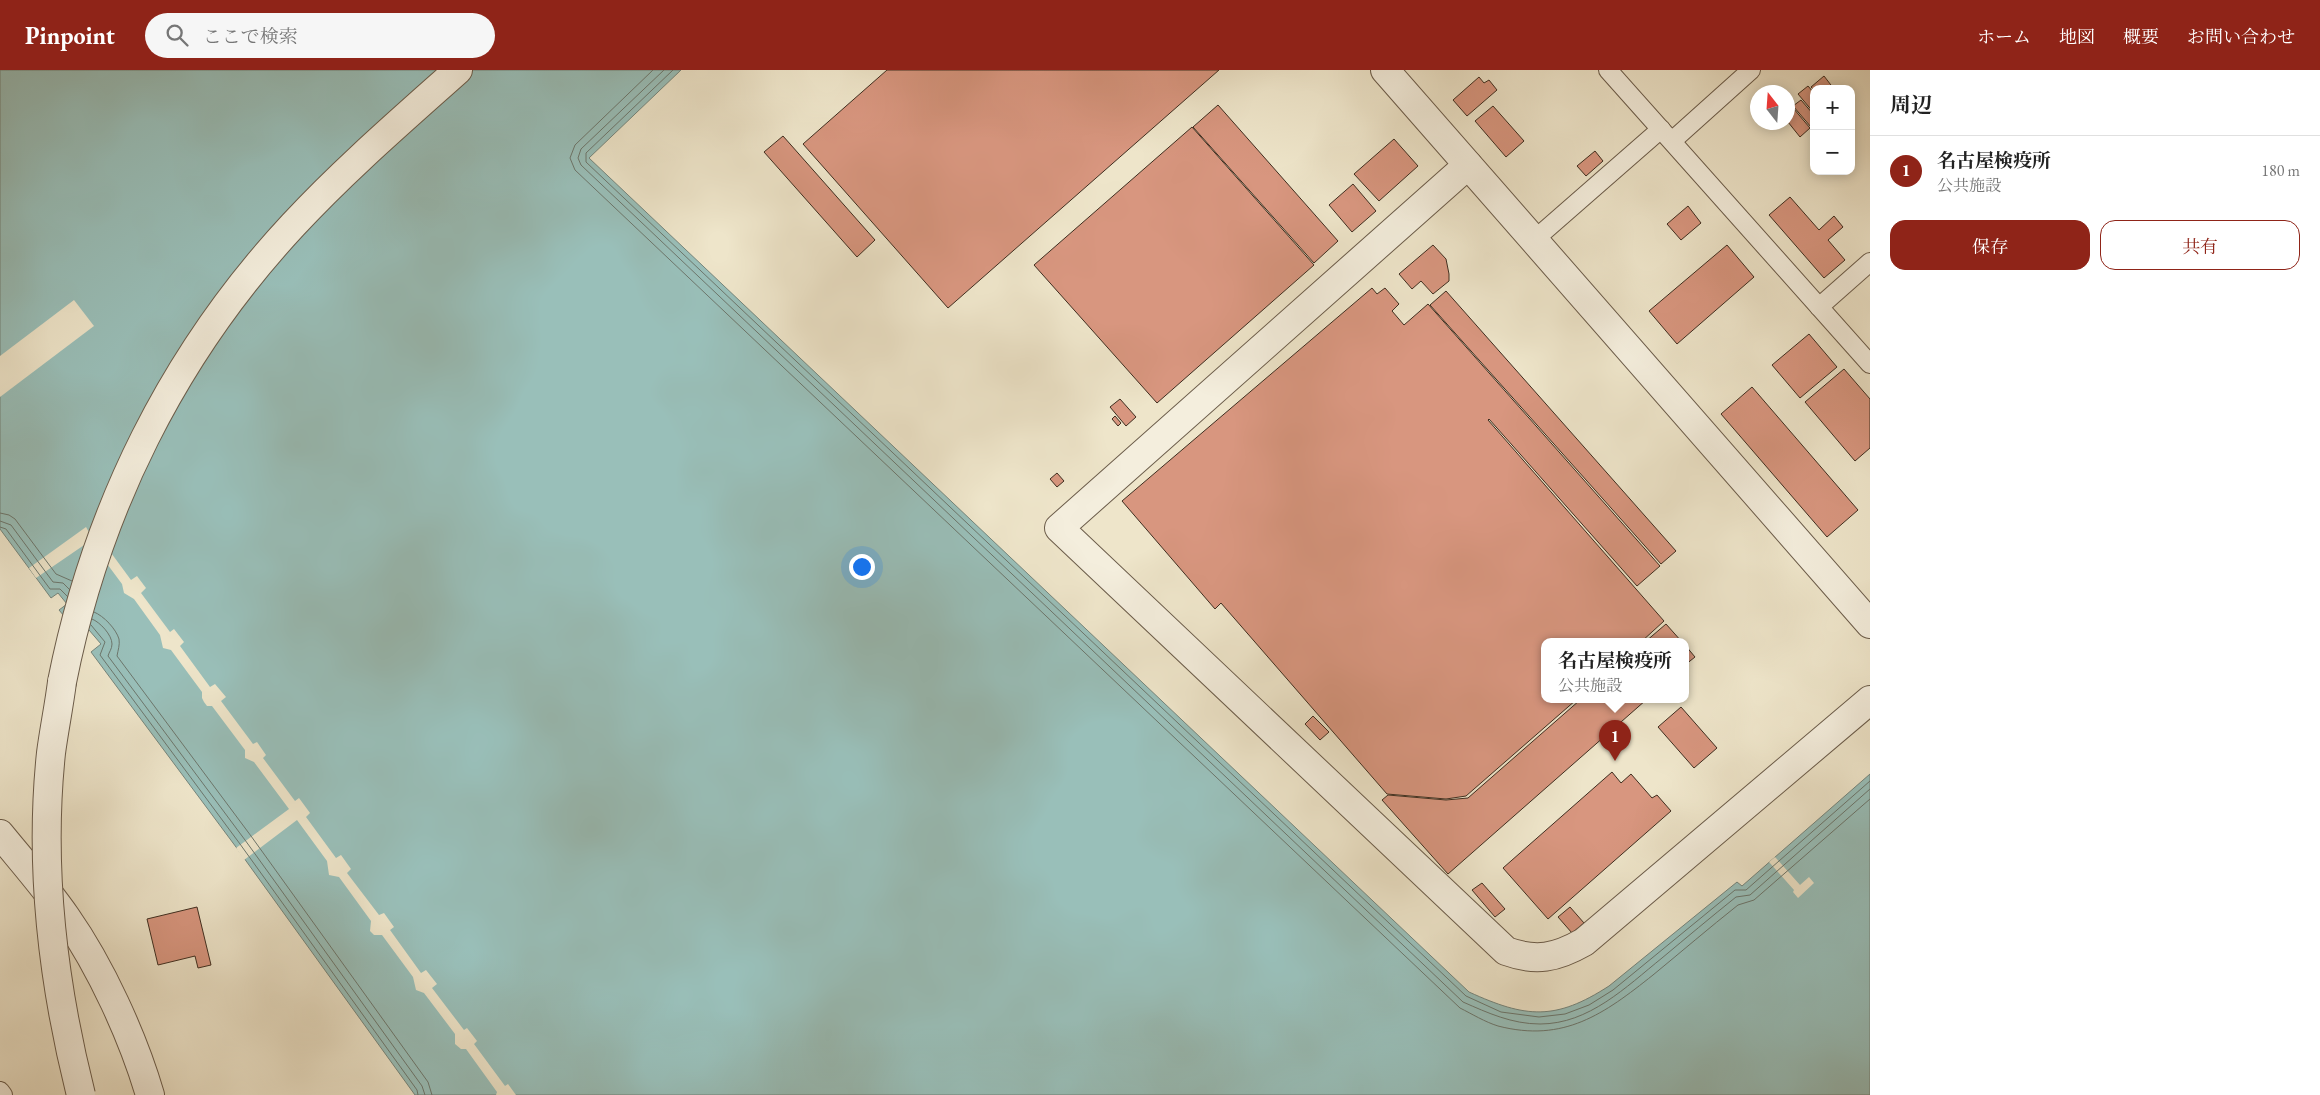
<!DOCTYPE html>
<html lang="ja">
<meta charset="utf-8">
<style>
body{margin:0;font-family:"EB Garamond","Noto Serif JP",serif;background:#f6f6f6;color:#222}
.controls{position:absolute;right:15px;top:15px;display:grid;overflow:hidden;border-radius:10px;box-shadow:0 2px 12px #0003}
.controls button{width:45px;height:45px;display:grid;place-items:center;padding:0;border:0;border-bottom:1px solid #e0e0e0;background:#fff;color:#222;font:25px sans-serif}
.compass{position:absolute;left:1750px;top:15px;width:45px;height:45px;border-radius:50%;background:#fff;box-shadow:0 2px 12px #0003;rotate:343deg}
.you{position:absolute;left:861px;top:496px;width:18px;height:18px;margin:-12px;border:4px solid #fff;border-radius:50%;background:#1a73e8;box-shadow:0 0 0 8px #1a73e833}
.badge{display:grid;place-items:center;width:32px;height:32px;border-radius:50%;background:#8f2418;color:#fff;font-size:16px;font-weight:700}
.pin{position:absolute;translate:-50% -41px;filter:drop-shadow(0 1px 2px #0008)}
.pin::after{content:'';position:absolute;top:26px;width:18px;height:15px;background:inherit;clip-path:polygon(0 0,100% 0,50% 100%)}
.popup{position:absolute;left:1541px;top:568px;width:148px;height:65px;box-sizing:border-box;display:grid;place-content:center;border-radius:10px;background:#fff;filter:drop-shadow(0 1px 4px #0005);font-size:16px;white-space:nowrap;color:#767676}
.popup b{font-size:19px;color:#222}
.popup::after{content:'';position:absolute;left:50%;top:100%;margin-left:-10px;border:10px solid transparent;border-top-color:#fff}
.list{margin:0;padding:0;list-style:none}
h2{display:flex;justify-content:space-between;align-items:center;height:65px;margin:0;padding:0 20px;font-size:21px}
h2 small{font-size:16px;font-weight:400;color:#767676}
.list li{display:grid;grid-template-columns:32px 1fr auto;gap:15px;align-items:center;box-sizing:border-box;height:70px;padding:0 20px;border-top:1px solid #e0e0e0}
.list b{display:block;font-size:19px;white-space:nowrap}
.list p{margin:0;font-size:16px;white-space:nowrap;color:#767676}
.list em{font-size:16px;font-style:normal;color:#767676}
.actions{display:flex;gap:10px;padding:15px 20px}
.actions a{flex:1;padding:11px 0;border:1px solid #8f2418;border-radius:15px;text-align:center;font-size:18px;color:#8f2418}
.actions .main{background:#8f2418;color:#fff}
.icon{flex:none;width:28px;height:28px;fill:none;stroke:currentColor;stroke-width:2;stroke-linecap:round;stroke-linejoin:round}
.map{position:relative;flex:none;width:1870px;height:1025px;overflow:hidden}
header{display:flex;align-items:center;gap:30px;box-sizing:border-box;height:70px;padding:0 25px;background:#8f2418;color:#fff}
header strong{font-size:24px}
nav{display:flex;gap:28px;margin-inline-start:auto;font-size:18px}
.search{width:350px;height:45px;background:#f6f6f6;display:flex;align-items:center;gap:12px;box-sizing:border-box;padding:0 18px;border-radius:28px;color:#767676;font-size:19px}
main{display:flex}
aside{flex:1;background:#fff}
.map>svg:first-child{display:block}
.water{fill:#99bfb9;stroke:#75857c}
.pier{fill:#eee5ca}
.lines{fill:none;stroke-linecap:round;stroke-linejoin:round}
.shore{stroke:#6c766c;stroke-width:1}
.building{fill:#d8967f;stroke:#3f2e20}
.service-casing{stroke:#6b5c4a;stroke-width:20}
.minor-casing{stroke:#6b5c4a;stroke-width:30}
.tertiary-casing{stroke:#6b5c4a;stroke-width:30}
.service{stroke:#f4eedd;stroke-width:18}
.minor{stroke:#f4eedd;stroke-width:28}
.tertiary{stroke:#f4eedd;stroke-width:28}
.tertiary-bridge-casing{stroke:#6b5c4a;stroke-width:30;stroke-linecap:butt}
.tertiary-bridge{stroke:#f4eedd;stroke-width:28}
</style>
<header>
<strong>Pinpoint</strong>
<div class="search"><svg class="icon" aria-label="search" viewBox="0 0 24 24"><circle cx="10" cy="10" r="6"/><path d="M15 15l6 6"/></svg>ここで検索</div>
<nav><a>ホーム</a><a>地図</a><a>概要</a><a>お問い合わせ</a></nav>
</header>
<main>
<div class="map">
<svg width="1870" height="1025" viewBox="0 0 1870 1025">
<rect width="100%" height="100%" fill="#eee5ca"/>
<filter id="stains"><feTurbulence type="fractalNoise" baseFrequency=".004" numOctaves="4"/><feColorMatrix values="0 0 0 0 .2 0 0 0 0 .09 0 0 0 0 .02 0 0 0 .5 -.17"/></filter>
<radialGradient id="worn" r=".72"><stop offset=".6" stop-color="#630" stop-opacity="0"/><stop offset="1" stop-color="#630" stop-opacity=".3"/></radialGradient>
<path class="water" d="M0,0H681L589,88L1469,922C1526,948 1555,951 1609,916L1737,812L1742,816L1870,704V1025H415L236,777L91,582L101,574L89,560L80,565L59,540L67,534L58,523L51,528L0,459Z"/>
<g class="pier">
<polygon points="74,230 94,256 0,327 0,286"/>
<polygon points="86,457 90,464 95,461 131,510 137,506 146,518 141,523 170,562 174,559 184,572 180,576 210,617 215,614 226,627 221,631 253,674 257,672 266,685 263,688 295,731 299,728 310,743 306,747 336,788 341,785 351,799 347,803 379,845 384,843 394,857 390,860 421,903 426,900 437,914 432,918 464,960 467,958 477,971 474,974 505,1016 508,1014 516,1025 496,1025 497,1022 466,979 461,979 455,974 455,964 424,923 416,920 413,907 382,865 374,865 370,861 371,851 339,807 329,805 327,791 297,750 244,790 236,778 289,739 254,692 245,688 245,680 212,636 207,636 204,632 202,628 202,622 171,580 163,578 160,565 134,529 124,523 122,514 90,471 36,508 29,498"/>
<polygon points="1775,787 1800,815 1809,807 1814,813 1798,828 1793,822 1794,820 1769,792"/>
</g>
<g class="lines">
<g class="shore">
<path d="M653,0L575,75L570,88L575,100L1460,938C1472,944 1485,952 1498,956C1564,973 1604,944 1653,905C1681,882 1709,858 1738,835L1754,830L1870,729"/>
<path d="M664,0L581,79L578,88L581,95L1463,932C1488,943 1512,954 1540,954C1589,954 1626,917 1662,888C1686,868 1711,847 1736,827L1750,825L1870,719"/>
<polyline points="673,0 586,83 586,92 1466,926 1501,942 1539,947 1565,944 1589,935 1613,920 1735,820 1746,820 1870,711"/>
<polyline points="0,443 9,445 15,449 56,504 72,511"/>
<polyline points="0,451 11,455 53,512 63,513 70,520"/>
<polyline points="0,457 6,459 50,519 60,519 68,527"/>
<path d="M94,542C104,546 116,559 119,569C120,575 118,580 117,586L251,766L428,1012L432,1025"/>
<path d="M92,549C100,552 112,565 112,574C112,579 109,582 108,586L245,770L422,1016L425,1025"/>
<polyline points="91,555 105,572 100,585 240,774 417,1020 418,1025"/>
</g>
</g>
<g class="building">
<polygon points="887,0 1219,0 948,238 803,74"/>
<polygon points="1824,6 1834,19 1814,20 1811,17"/>
<polygon points="1479,7 1484,13 1489,10 1497,20 1467,46 1453,30"/>
<polygon points="1808,16 1814,23 1814,43 1798,24"/>
<polygon points="1801,30 1814,45 1814,54 1811,57 1793,36"/>
<polygon points="1788,32 1810,58 1800,67 1788,52"/>
<polygon points="1218,35 1338,171 1314,193 1193,57"/>
<polygon points="1493,36 1524,71 1506,87 1475,51"/>
<polygon points="1192,57 1314,195 1157,333 1034,195"/>
<polygon points="783,66 875,170 857,187 764,82"/>
<polygon points="1394,69 1418,96 1379,131 1354,104"/>
<polygon points="1595,81 1603,91 1586,106 1577,96"/>
<polygon points="1353,114 1376,141 1352,162 1329,135"/>
<polygon points="1790,127 1819,160 1834,146 1843,157 1828,170 1845,190 1824,208 1769,145"/>
<polygon points="1688,136 1701,153 1681,170 1667,154"/>
<polygon points="1433,175 1446,189 1449,204 1449,211 1433,224 1421,211 1412,219 1399,204"/>
<polygon points="1727,175 1754,207 1677,274 1649,241"/>
<polygon points="1372,218 1377,224 1385,218 1399,234 1392,241 1404,255 1428,234 1660,496 1637,516 1489,349 1488,350 1664,551 1641,572 1545,572 1545,630 1576,630 1466,726 1446,729 1387,724 1221,533 1215,539 1122,431"/>
<polygon points="1446,221 1676,481 1661,494 1430,235"/>
<polygon points="1809,264 1837,297 1800,328 1772,295"/>
<polygon points="1844,299 1870,329 1870,378 1855,391 1805,332"/>
<polygon points="1752,317 1858,440 1827,467 1721,344"/>
<polygon points="1120,329 1136,347 1126,356 1110,337"/>
<polygon points="1115,346 1121,353 1118,356 1112,349"/>
<polygon points="1057,403 1064,411 1057,417 1050,409"/>
<polygon points="1666,554 1682,572 1645,572"/>
<polygon points="1685,575 1695,587 1685,595"/>
<polygon points="1580,630 1646,630 1448,804 1382,730 1388,725 1446,730 1468,728"/>
<polygon points="1681,637 1717,678 1694,698 1658,657"/>
<polygon points="1313,646 1329,662 1320,670 1305,654"/>
<polygon points="1612,702 1621,713 1631,704 1652,728 1657,725 1671,741 1548,849 1503,798"/>
<polygon points="1482,813 1505,839 1495,847 1472,820"/>
<polygon points="197,837 211,895 198,898 195,886 158,895 147,849"/>
<polygon points="1570,837 1584,853 1572,863 1558,847"/>
</g>
<g class="lines">
<g class="service-casing">
<g id="service">
<polyline points="1608,0 1870,294"/>
<polyline points="1672,71 1751,0"/>
<polyline points="1534,170 1661,59"/>
<polyline points="1819,237 1870,192"/>
<polyline points="0,1021 3,1025"/>
</g>
</g>
<g class="minor-casing">
<g id="minor">
<polyline points="1385,0 1870,554"/>
<path d="M1468,95L1059,458L1506,881C1536,892 1556,888 1584,872L1870,630"/>
</g>
</g>
<g class="tertiary-casing">
<g id="tertiary">
<path d="M62,612C96,440 173,284 293,155C344,100 402,50 458,0"/>
<path d="M0,764C22,791 46,818 66,847C101,897 133,967 150,1025"/>
</g>
</g>
<use href="#service" class="service"/>
<use href="#minor" class="minor"/>
<use href="#tertiary" class="tertiary"/>
<g class="tertiary-bridge-casing">
<path id="tertiary-bridge" d="M62,612C59,636 54,660 51,683C39,797 53,914 81,1025"/>
</g>
<use href="#tertiary-bridge" class="tertiary-bridge"/>
</g>
<rect width="100%" height="100%" filter="url(#stains)"/>
<rect width="100%" height="100%" fill="url(#worn)"/>
</svg>
<div class="controls">
<button>+</button>
<button>−</button>
</div>
<svg class="compass" viewBox="-18 -18 36 36"><path d="M0-13l5 13h-10z" fill="#e53935"/><path d="M0 13l5-13h-10z" fill="#767676"/></svg>
<div class="you"></div>
<div class="pin badge" style="left:1615px;top:691px">1</div>
<div class="popup"><b>名古屋検疫所</b>公共施設</div>
</div>
<aside>
<h2>周辺<small></small></h2>
<ul class="list">
<li><span class="badge">1</span><div><b>名古屋検疫所</b><p>公共施設</p></div><em>180 m</em></li>
</ul>
<div class="actions"><a class="main">保存</a><a>共有</a></div>
</aside>
</main>
